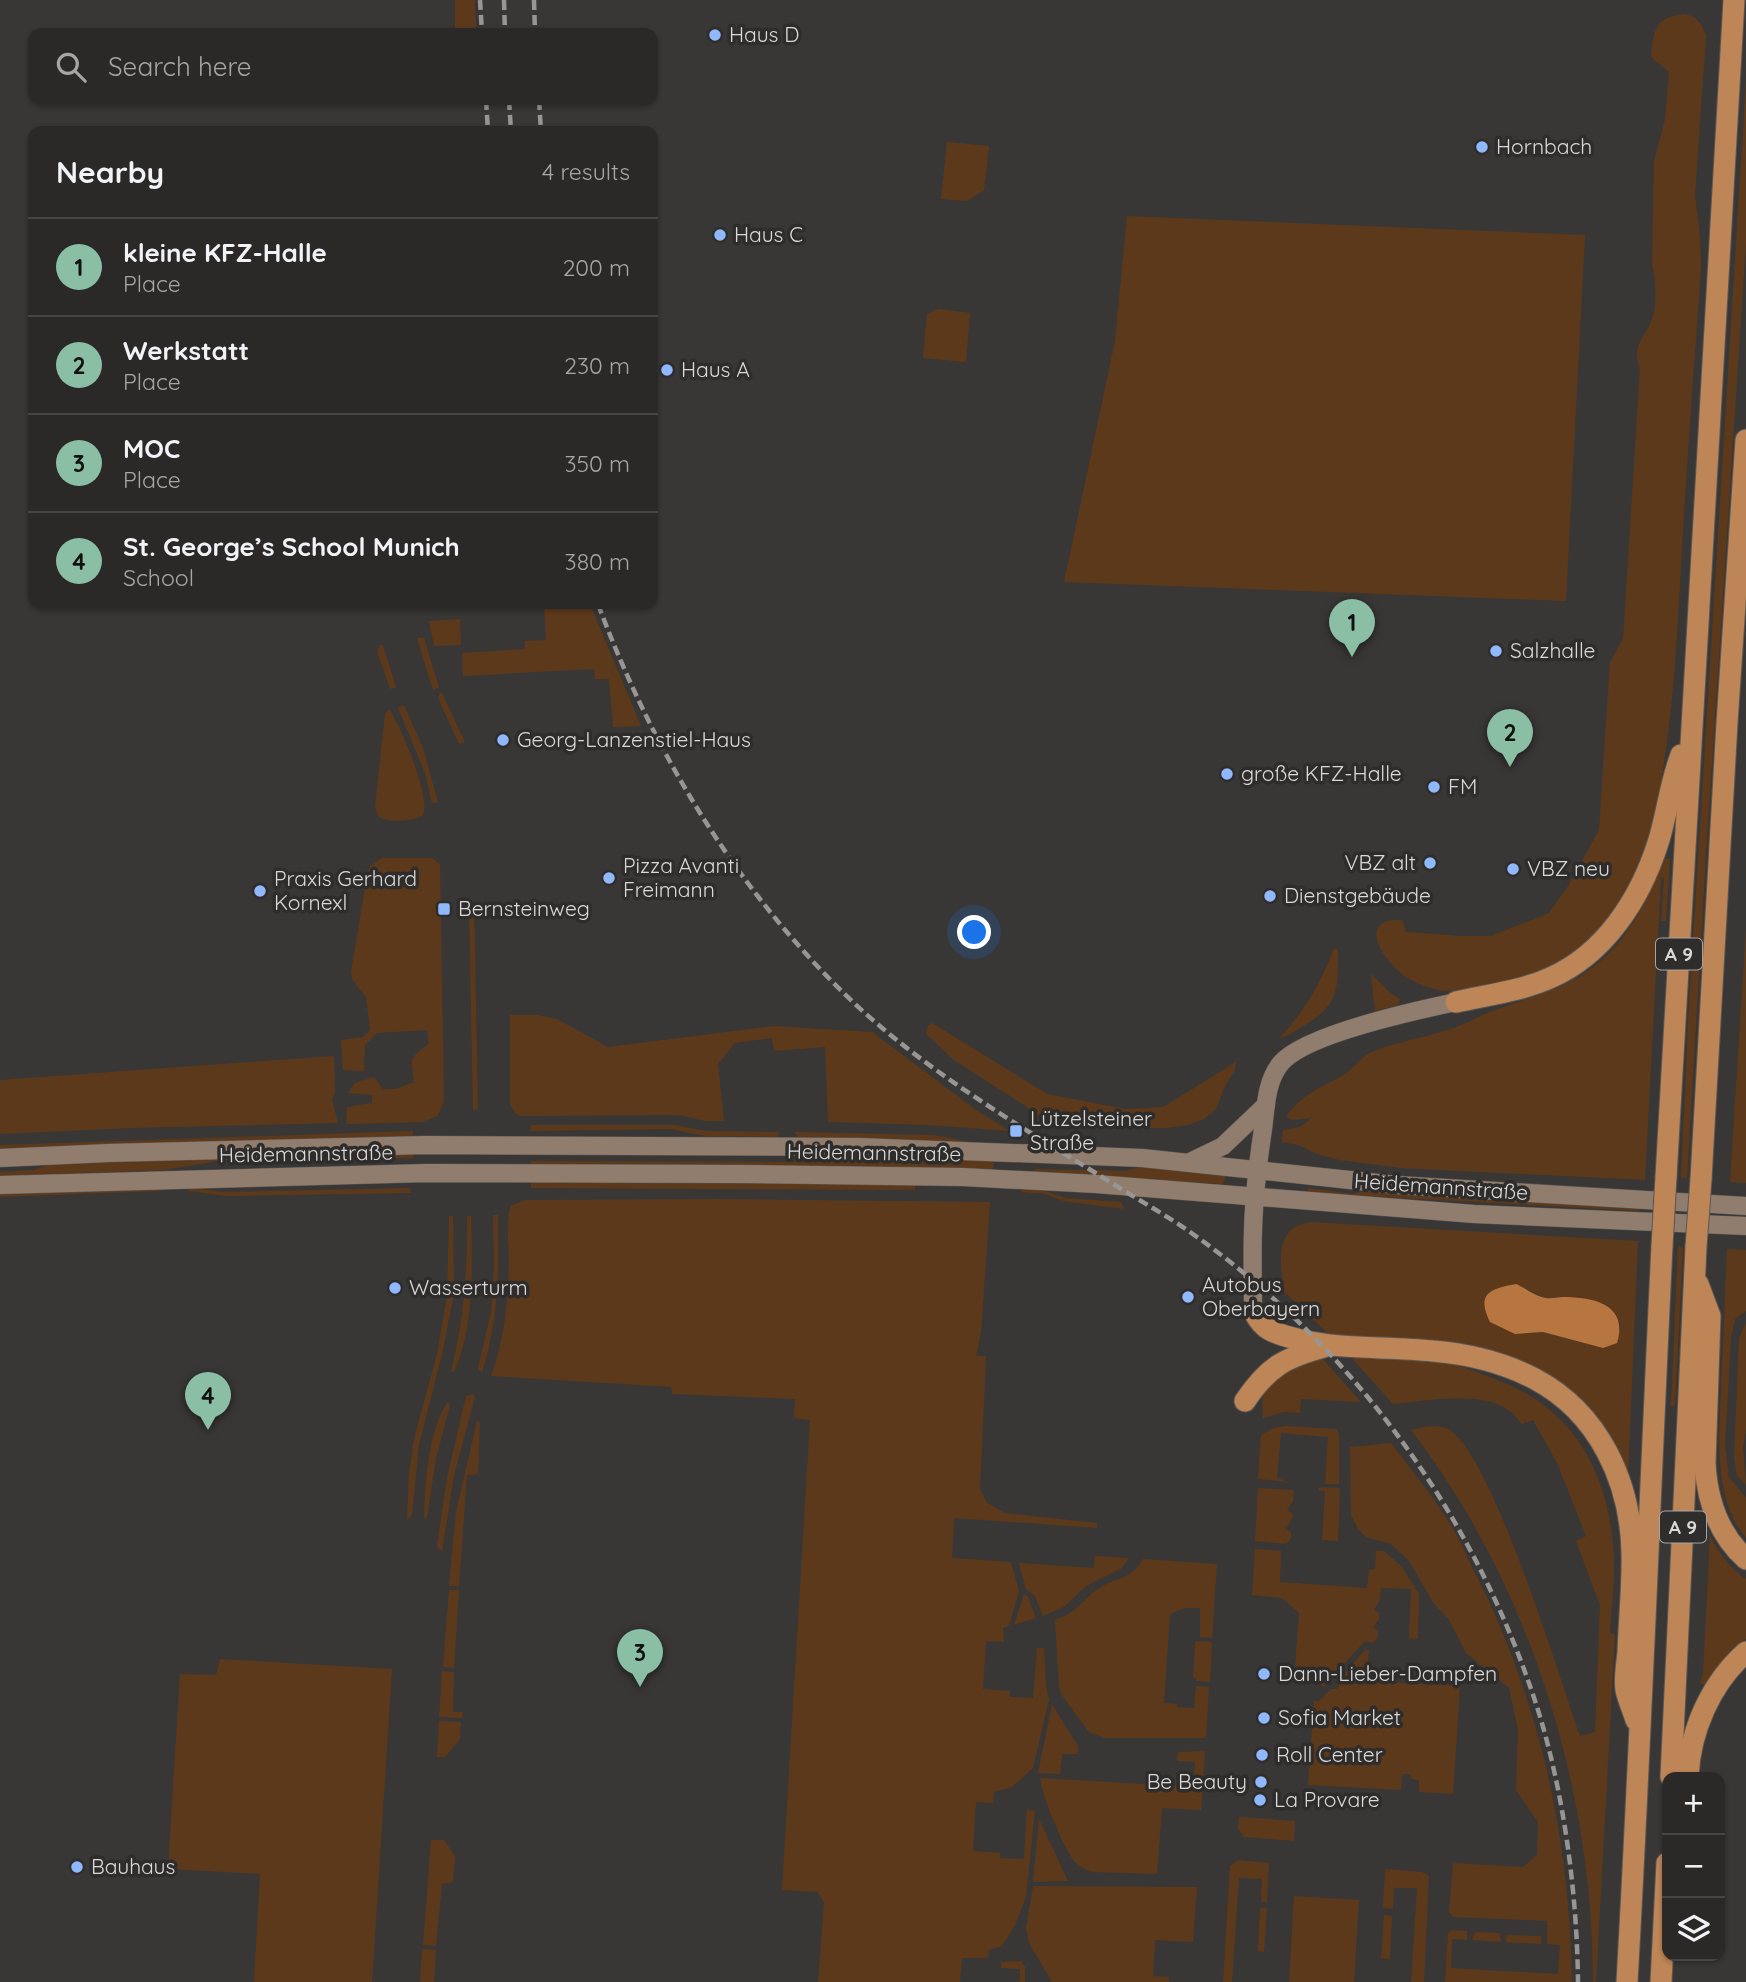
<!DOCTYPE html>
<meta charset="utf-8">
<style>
body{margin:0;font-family:Quicksand,sans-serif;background:#373534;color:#f1f3f6}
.controls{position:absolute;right:21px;bottom:21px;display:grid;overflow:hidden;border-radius:14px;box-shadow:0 2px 5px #0004}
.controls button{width:63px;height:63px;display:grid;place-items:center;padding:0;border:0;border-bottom:2px solid #474545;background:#2b2928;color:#f1f3f6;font:35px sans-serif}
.you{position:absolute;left:975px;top:933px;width:24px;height:24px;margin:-18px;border:5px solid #fff;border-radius:50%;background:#1a73e8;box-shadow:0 0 0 10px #1a73e833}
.badge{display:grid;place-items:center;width:46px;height:46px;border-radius:50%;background:#8abfa5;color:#111;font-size:23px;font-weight:700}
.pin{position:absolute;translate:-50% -58px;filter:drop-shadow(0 2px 4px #0008)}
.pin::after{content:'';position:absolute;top:37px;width:24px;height:21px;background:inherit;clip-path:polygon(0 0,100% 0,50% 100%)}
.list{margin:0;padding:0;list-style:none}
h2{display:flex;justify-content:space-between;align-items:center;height:91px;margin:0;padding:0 28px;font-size:30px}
h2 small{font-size:23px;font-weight:400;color:#a6a6a8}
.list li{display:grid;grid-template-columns:46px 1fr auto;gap:21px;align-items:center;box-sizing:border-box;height:98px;padding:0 28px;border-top:2px solid #474545}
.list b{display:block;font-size:26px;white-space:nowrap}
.list p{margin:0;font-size:23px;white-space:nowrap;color:#a6a6a8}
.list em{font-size:23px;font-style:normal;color:#a6a6a8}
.icon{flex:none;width:38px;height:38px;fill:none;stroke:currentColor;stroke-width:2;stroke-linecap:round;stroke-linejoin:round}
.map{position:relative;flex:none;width:1746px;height:1982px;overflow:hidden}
.search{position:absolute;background:#2b2928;box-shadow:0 2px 5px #0004;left:28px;top:28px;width:630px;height:77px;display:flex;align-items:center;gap:18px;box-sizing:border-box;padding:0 24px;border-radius:14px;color:#a6a6a8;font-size:26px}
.panel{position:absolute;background:#2b2928;box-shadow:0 2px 5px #0004;left:28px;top:126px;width:630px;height:483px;border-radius:14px}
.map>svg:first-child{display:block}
.green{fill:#5d391b;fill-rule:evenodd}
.water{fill:#b7763f}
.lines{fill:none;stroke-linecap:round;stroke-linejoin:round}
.secondary-casing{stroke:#595655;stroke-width:19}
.motorway-casing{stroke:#595655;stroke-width:23}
.secondary{stroke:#907d6d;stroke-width:18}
.motorway{stroke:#be8557;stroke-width:21}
.rail{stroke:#989694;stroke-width:4.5;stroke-dasharray:10 5;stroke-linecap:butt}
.motorway-bridge-casing{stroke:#595655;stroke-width:23;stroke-linecap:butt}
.motorway-bridge{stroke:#be8557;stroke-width:21}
.poi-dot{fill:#90b8fd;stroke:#2f2d2b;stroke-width:2.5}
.labels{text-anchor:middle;stroke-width:7;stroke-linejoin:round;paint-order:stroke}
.shield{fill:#2f2d2b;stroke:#a7a5a4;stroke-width:2}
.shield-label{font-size:19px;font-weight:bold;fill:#dbd9d8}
.poi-label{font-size:21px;fill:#dbd9d8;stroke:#2f2d2b;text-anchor:start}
.street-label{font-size:21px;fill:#dbd9d8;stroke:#2f2d2b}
</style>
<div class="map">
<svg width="1746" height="1982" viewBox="0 0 1746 1982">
<rect width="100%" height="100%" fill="#393735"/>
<g class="green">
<polygon points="455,0 475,0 476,33 455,33"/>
<path d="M1684,14C1697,16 1702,24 1706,35L1695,195L1700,237L1701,267C1695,355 1688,443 1683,531C1678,609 1676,686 1664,763C1657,812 1648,867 1618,908C1612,917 1604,924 1597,932C1592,937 1588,943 1583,947C1556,970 1473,996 1438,990C1429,988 1420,985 1413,981C1389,970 1350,918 1402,920L1406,932L1461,936H1491L1549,913L1568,886L1599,830L1610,662L1623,639L1640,369C1630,343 1647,338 1653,316C1657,304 1656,277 1652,265L1654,161L1665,119L1669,72L1651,57C1653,31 1655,17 1684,14Z"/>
<polygon points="1746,80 1746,243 1706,855 1687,1178 1681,1178 1688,1023"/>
<polygon points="947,142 989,146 984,190 967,201 941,199"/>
<polygon points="1127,216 1585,235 1566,601 1064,582 1115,341"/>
<polygon points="938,309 970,313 966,362 923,358 927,314"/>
<polygon points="544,604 590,604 641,726 613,727 609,679 595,679 594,669 463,676 462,653 525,649 525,641 546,640"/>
<polygon points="460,619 461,645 434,646 429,621"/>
<polygon points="417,638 424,638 439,687 433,690"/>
<polygon points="379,645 383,645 396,687 390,689 378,654"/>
<polygon points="441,691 465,742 459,744 438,698"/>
<polygon points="404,705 423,748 438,802 432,803 425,773 398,708"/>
<path d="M389,709C401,727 431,797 423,815C412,822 390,823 379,817L375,807L385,714Z"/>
<path d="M382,858H432L440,864L444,1101L438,1116L422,1122L346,1124L347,1107L372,1103V1095L348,1093L355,1083L374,1077L383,1089H395L414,1082C411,1058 408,1059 429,1044L427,1030L377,1033L365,1045L364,1071L343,1070L341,1040L363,1037L370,1030L366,997L352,979L351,972L367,875L371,865Z"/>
<path d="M1664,858L1670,859L1666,921H1661L1664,878H1661L1645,1180L1401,1168L1339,1160L1317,1154L1299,1145L1282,1142L1283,1130L1300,1127L1312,1118L1293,1120L1286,1117C1301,1094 1323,1087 1345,1074C1354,1068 1360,1058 1370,1053C1391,1043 1418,1039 1441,1032C1457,1028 1470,1021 1485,1014C1535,994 1577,989 1615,947C1638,922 1650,888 1664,858Z"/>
<polygon points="469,903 474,903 478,1110 473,1110"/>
<polygon points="1746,927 1746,1183 1730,1182"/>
<path d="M1334,948L1338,950C1338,988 1340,1005 1303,1026C1295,1031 1288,1036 1279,1039C1304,1012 1321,983 1334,948Z"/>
<polygon points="1371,974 1390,993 1400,999 1398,1005 1375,1011"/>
<polygon points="510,1015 538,1015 557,1019 608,1047 774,1026 872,1032 976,1110 1010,1131 928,1125 828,1122 825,1047 774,1051 772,1038 735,1043 718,1064 724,1121 705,1121 680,1115 521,1116 516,1114 510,1104"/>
<polygon points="932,1023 1047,1094 1125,1109 1163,1107 1236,1062 1235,1070 1226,1084 1216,1109 1204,1119 1188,1125 1164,1128 1129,1128 1050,1122 954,1060 926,1034 928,1026"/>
<polygon points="334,1056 335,1093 332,1099 338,1123 131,1128 0,1134 0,1080"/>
<polygon points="531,1125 675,1125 706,1131 780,1132 777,1137 706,1136 669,1129 530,1131"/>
<polygon points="413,1131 413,1136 0,1149 0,1145"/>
<polygon points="794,1132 933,1135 970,1142 798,1137"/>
<polygon points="413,1152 413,1158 225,1160 164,1170 0,1176 0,1172 34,1170 52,1163"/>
<polygon points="878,1157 989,1159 993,1160 994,1168 991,1170 701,1165 531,1167 531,1161 534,1161 831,1162"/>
<polygon points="1143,1166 1226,1175 1223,1184 1034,1173 1035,1169 1126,1171"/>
<polygon points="606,1181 915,1184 915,1190 531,1188 531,1182"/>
<polygon points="157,1187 161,1191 0,1197 0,1193"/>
<polygon points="190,1187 221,1192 410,1188 411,1193 227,1196 188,1191"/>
<polygon points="1023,1188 1043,1190 1065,1198 1121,1202 1124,1209 1063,1201 1045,1194 1021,1192"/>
<polygon points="1308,1188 1353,1194 1364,1191 1640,1207 1639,1211 1308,1193"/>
<path d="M718,1199L990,1202L981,1333L976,1356H986L980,1489L987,1503L1005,1513L1097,1523V1528L954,1518L952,1558L1011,1562L1019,1591L1009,1626L1003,1628L1004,1642L986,1641L983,1689L1010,1691V1697L1033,1698L1037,1648H1044L1046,1686L1049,1699L1033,1768L1012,1787L994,1792L993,1803L976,1802L973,1851L1000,1853V1858L1024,1859L1027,1809L1035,1811L1026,1897L1015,1925L1002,1946L989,1950L988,1958H962L960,1982H818L824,1903L818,1892L782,1890L810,1420L794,1418L795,1399L672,1394L671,1387L491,1376C505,1338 508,1301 509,1261C509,1243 505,1223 511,1206L524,1200Z"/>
<path d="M493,1215H498C499,1273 499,1317 482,1373L478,1368L491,1312L494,1266Z"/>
<polygon points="449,1216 453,1216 454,1293 443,1350 419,1445 412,1515 407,1520 409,1473 414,1439 437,1354 447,1297"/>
<path d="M467,1216H471C472,1266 475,1325 454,1372L451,1371C464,1319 468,1269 467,1216Z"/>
<path d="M1311,1222L1638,1241L1628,1477C1624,1467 1621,1456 1616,1446C1596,1404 1551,1371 1507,1357L1333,1338L1284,1292C1281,1263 1272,1228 1311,1222ZM1529,1290L1544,1299L1562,1297L1605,1304L1617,1316L1621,1329L1603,1348L1543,1332L1515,1334Z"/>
<polygon points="1678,1246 1683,1247 1675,1406 1671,1406"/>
<path d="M1727,1249L1746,1250V1311L1735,1319L1731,1338L1725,1446L1729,1477L1746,1498V1538C1722,1509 1720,1473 1719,1438Z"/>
<polygon points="1746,1323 1746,1428 1743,1448 1746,1485 1737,1475 1734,1457 1739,1338"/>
<path d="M1321,1357L1361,1402L1301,1399L1300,1413L1284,1412L1263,1418C1263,1411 1261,1402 1264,1395C1273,1372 1301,1365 1321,1357Z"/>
<path d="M1351,1357C1381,1359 1412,1358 1441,1362C1460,1365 1480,1373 1497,1380C1580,1410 1614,1485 1614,1569C1614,1591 1611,1612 1610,1633L1615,1634L1596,1982H1593C1593,1788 1530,1585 1411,1430C1423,1427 1436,1423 1448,1429C1492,1453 1560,1680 1580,1736L1595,1732L1600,1605L1576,1541L1586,1536L1557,1463L1533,1420L1522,1424C1519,1420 1515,1415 1511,1412C1484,1389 1426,1401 1393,1404Z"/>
<polygon points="473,1394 475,1397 454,1475 442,1552 437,1546 447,1478 465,1400 467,1396"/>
<path d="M448,1402L450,1405L436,1458L427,1518H424C425,1485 428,1429 448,1402Z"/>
<polygon points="477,1421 480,1422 478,1474 467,1475 459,1586 449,1586 456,1512"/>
<polygon points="1286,1426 1336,1429 1339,1434 1339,1484 1325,1484 1328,1437 1281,1433 1277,1478 1290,1482 1258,1479 1261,1435 1274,1428"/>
<path d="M1391,1443C1409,1467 1429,1491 1445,1516C1456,1532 1464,1550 1472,1567C1539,1696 1570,1838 1572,1982H1445L1448,1933L1452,1930L1467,1931V1940L1452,1939L1451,1968L1558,1974L1560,1945L1547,1944V1921L1453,1917L1449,1912L1453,1863L1523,1867L1537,1855L1538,1822L1516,1790L1518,1730L1509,1688L1466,1653L1448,1618L1434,1604L1409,1561L1391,1544L1366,1537L1358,1529L1351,1515L1350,1447Z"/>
<polygon points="1319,1487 1340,1488 1338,1541 1322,1540 1325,1491 1319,1490"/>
<polygon points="1258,1488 1294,1490 1293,1501 1287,1510 1293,1514 1292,1519 1286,1529 1291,1532 1291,1538 1286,1544 1255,1541"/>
<path d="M1710,1536C1719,1554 1729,1567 1746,1579V1639L1731,1650L1705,1685L1700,1683L1703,1675Z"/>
<polygon points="1255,1549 1281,1551 1280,1582 1367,1588 1369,1570 1375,1569 1376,1551 1384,1551 1402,1567 1419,1594 1418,1639 1409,1638 1411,1589 1381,1588 1380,1600 1374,1610 1379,1613 1379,1619 1373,1627 1378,1631 1378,1638 1374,1642 1364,1642 1323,1687 1318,1682 1318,1668 1295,1667 1299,1613 1282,1598 1252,1595"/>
<polygon points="1095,1556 1129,1558 1122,1568 1086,1586 1064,1607 1043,1616 1035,1596 1026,1589 1019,1563 1094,1568"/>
<path d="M1143,1559L1217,1564L1212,1638L1200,1637V1608H1185L1170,1614L1164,1703L1177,1704V1707L1194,1708L1196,1686L1209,1687L1206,1738H1104L1089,1732L1061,1694L1059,1686L1055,1620C1078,1613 1083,1598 1101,1587C1119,1576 1130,1581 1143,1559Z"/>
<polygon points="449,1590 459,1590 454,1668 443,1667"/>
<polygon points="1024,1594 1028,1597 1036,1618 1014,1625"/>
<polygon points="1198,1641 1212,1642 1210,1682 1196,1681 1196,1678 1193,1678 1195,1642"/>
<polygon points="1365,1650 1369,1650 1366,1681 1460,1686 1453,1794 1419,1792 1419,1780 1411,1779 1410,1774 1402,1774 1401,1790 1308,1785 1314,1701 1319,1701 1331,1689 1338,1689 1339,1680"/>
<polygon points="220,1659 392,1669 372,1982 254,1982 260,1874 168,1869 180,1674 216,1675"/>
<polygon points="442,1671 454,1672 453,1712 463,1712 462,1718 439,1717"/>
<polygon points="1052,1704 1078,1746 1078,1754 1062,1754 1060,1774 1038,1773"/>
<polygon points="439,1721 461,1722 460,1739 445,1757 437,1757"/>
<path d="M1205,1751L1201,1810L1162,1808L1157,1874L1093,1872C1086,1870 1079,1867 1074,1861C1063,1846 1042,1796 1040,1778L1193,1787L1195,1762L1177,1761L1178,1752Z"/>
<polygon points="1239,1817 1295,1821 1294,1841 1244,1837 1238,1829"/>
<polygon points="1039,1819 1068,1881 1033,1882"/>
<polygon points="431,1840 444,1840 455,1856 453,1882 442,1884 436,1946 423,1945"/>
<polygon points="1238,1860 1269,1863 1267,1902 1261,1902 1262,1879 1239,1878 1232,1982 1223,1982 1230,1866"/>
<polygon points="1385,1869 1422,1872 1429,1876 1424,1982 1411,1982 1417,1888 1394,1888 1393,1909 1383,1908"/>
<polygon points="1033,1886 1197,1887 1193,1942 1155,1940 1153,1976 1169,1977 1169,1982 1052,1982 1029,1943 1026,1928"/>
<polygon points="1294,1896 1359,1900 1354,1982 1289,1982"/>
<polygon points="1260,1908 1267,1908 1264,1952 1258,1951"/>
<polygon points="1384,1915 1392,1916 1390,1959 1381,1958"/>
<polygon points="1475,1932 1499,1933 1501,1942 1472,1940"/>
<polygon points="1507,1935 1541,1936 1541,1944 1506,1942"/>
<polygon points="422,1949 436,1950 434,1982 420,1982"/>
<polygon points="1021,1961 1025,1967 1025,1982 1016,1982 1020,1981 1020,1969 1001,1968 1001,1962"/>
</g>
<path class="water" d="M1516,1284C1525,1288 1537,1297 1546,1298C1551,1299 1557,1297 1562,1297C1593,1297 1629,1304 1617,1343L1603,1348L1543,1332L1515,1334L1490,1322C1476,1293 1490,1289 1516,1284Z"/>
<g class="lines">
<g class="secondary-casing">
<g id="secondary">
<polyline points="0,1158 108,1153 426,1145 859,1147 1142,1158 1397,1185 1746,1206"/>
<polyline points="1192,1161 1223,1146 1266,1105"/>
<polyline points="0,1185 427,1173 739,1174 963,1177 1096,1184 1474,1214 1746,1226"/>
<path d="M1253,1310C1253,1283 1252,1257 1253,1230C1254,1196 1258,1162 1263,1129C1266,1106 1266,1081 1281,1063C1306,1034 1418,1010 1456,1002"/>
</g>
</g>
<g class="motorway-casing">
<g id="motorway">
<path d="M1456,1002C1487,995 1521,991 1550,978C1605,954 1640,899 1658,843C1667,815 1670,783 1681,755"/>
<polyline points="1666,1177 1734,0"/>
<polyline points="1701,1179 1727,723 1746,440"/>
<path d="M1698,1284L1710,1316L1705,1463C1707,1500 1718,1534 1746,1559"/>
<path d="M1253,1310C1257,1318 1262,1326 1270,1330C1279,1335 1290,1337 1300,1340C1344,1350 1388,1346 1433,1351C1468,1354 1503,1362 1535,1379C1599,1413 1630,1481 1632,1551C1633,1585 1629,1619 1628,1652C1627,1664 1624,1678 1626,1690C1628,1700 1633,1710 1636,1720"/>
<path d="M1245,1401C1268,1367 1284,1358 1324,1347"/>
<polyline points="1671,1777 1696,1247"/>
<path d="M1688,1777C1690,1730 1711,1683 1746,1652"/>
<path d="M1627,1982C1641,1737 1650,1491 1662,1246"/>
<polyline points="1661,1982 1667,1863"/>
</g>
</g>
<use href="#secondary" class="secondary"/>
<use href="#motorway" class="motorway"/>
<g class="rail">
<polyline points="480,0 482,33"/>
<polyline points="504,0 505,33"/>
<polyline points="534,0 535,33"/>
<polyline points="486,100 488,131"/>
<polyline points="509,100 511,131"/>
<polyline points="539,100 541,131"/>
<path d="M598,604C654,754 738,893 854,1003C932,1076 1025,1129 1115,1185C1140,1201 1166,1215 1190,1232C1348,1343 1467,1505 1530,1686C1562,1776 1577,1887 1578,1982"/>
</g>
<g class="motorway-bridge-casing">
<g id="motorway-bridge">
<polyline points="1662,1246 1666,1177"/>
<polyline points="1696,1247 1701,1179"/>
</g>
</g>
<use href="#motorway-bridge" class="motorway-bridge"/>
</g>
<g class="poi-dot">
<circle cx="715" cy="35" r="7"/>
<circle cx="1482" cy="147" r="7"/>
<circle cx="720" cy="235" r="7"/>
<circle cx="667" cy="370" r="7"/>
<circle cx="1496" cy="651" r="7"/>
<circle cx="503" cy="740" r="7"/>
<circle cx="1227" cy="774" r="7"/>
<circle cx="1434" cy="787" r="7"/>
<circle cx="1430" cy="863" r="7"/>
<circle cx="1513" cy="869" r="7"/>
<circle cx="609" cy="878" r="7"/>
<circle cx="260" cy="891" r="7"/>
<circle cx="1270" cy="896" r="7"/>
<rect x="437" y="902" width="14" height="14" rx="3.5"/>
<rect x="1009" y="1124" width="14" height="14" rx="3.5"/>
<circle cx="395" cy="1288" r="7"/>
<circle cx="1188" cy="1297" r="7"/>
<circle cx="1264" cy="1674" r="7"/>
<circle cx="1264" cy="1718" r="7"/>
<circle cx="1262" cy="1755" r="7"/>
<circle cx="1261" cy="1782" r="7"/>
<circle cx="1260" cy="1800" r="7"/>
<circle cx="77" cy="1867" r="7"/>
</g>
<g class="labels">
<g class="shield">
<rect x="1656" y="938.5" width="46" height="31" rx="5"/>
<rect x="1660" y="1511.5" width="46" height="31" rx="5"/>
</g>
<g class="shield-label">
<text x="1679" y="961">A 9</text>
<text x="1683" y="1534">A 9</text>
</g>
<g class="poi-label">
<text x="729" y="42">Haus D</text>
<text x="1496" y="154">Hornbach</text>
<text x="734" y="242">Haus C</text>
<text x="681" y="377">Haus A</text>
<text x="1510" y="658">Salzhalle</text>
<text x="517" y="747">Georg-Lanzenstiel-Haus</text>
<text x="1241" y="781">große KFZ-Halle</text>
<text x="1448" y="794">FM</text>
<text x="1416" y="870" text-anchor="end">VBZ alt</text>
<text x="623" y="873">Pizza Avanti<tspan x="623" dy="24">Freimann</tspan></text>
<text x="1527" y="876">VBZ neu</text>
<text x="274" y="886">Praxis Gerhard<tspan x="274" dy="24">Kornexl</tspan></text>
<text x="1284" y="903">Dienstgebäude</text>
<text x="458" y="916">Bernsteinweg</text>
<text x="1030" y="1126">Lützelsteiner<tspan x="1030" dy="24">Straße</tspan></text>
<text x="1202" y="1292">Autobus<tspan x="1202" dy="24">Oberbayern</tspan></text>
<text x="409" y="1295">Wasserturm</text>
<text x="1278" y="1681">Dann-Lieber-Dampfen</text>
<text x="1278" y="1725">Sofia Market</text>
<text x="1276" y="1762">Roll Center</text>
<text x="1247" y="1789" text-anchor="end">Be Beauty</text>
<text x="1274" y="1807">La Provare</text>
<text x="91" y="1874">Bauhaus</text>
</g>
<g class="street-label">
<text transform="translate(874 1153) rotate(1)" y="7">Heidemannstraße</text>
<text transform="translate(306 1154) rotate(-1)" y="7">Heidemannstraße</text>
<text transform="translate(1441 1187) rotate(4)" y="7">Heidemannstraße</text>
</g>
</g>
</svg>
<div class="controls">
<button>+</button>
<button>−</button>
<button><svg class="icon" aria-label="layers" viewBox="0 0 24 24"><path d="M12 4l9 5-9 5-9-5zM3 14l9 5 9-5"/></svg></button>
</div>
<div class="you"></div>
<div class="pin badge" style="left:1352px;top:657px">1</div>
<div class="pin badge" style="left:1510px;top:767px">2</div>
<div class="pin badge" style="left:640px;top:1687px">3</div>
<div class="pin badge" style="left:208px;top:1430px">4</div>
<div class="search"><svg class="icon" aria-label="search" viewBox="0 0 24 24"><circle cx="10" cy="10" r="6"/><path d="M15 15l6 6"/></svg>Search here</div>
<section class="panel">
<h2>Nearby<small>4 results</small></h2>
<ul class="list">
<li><span class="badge">1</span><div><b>kleine KFZ-Halle</b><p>Place</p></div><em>200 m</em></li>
<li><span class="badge">2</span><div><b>Werkstatt</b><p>Place</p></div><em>230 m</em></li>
<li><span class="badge">3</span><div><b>MOC</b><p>Place</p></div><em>350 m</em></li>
<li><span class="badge">4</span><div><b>St. George’s School Munich</b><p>School</p></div><em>380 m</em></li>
</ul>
</section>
</div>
